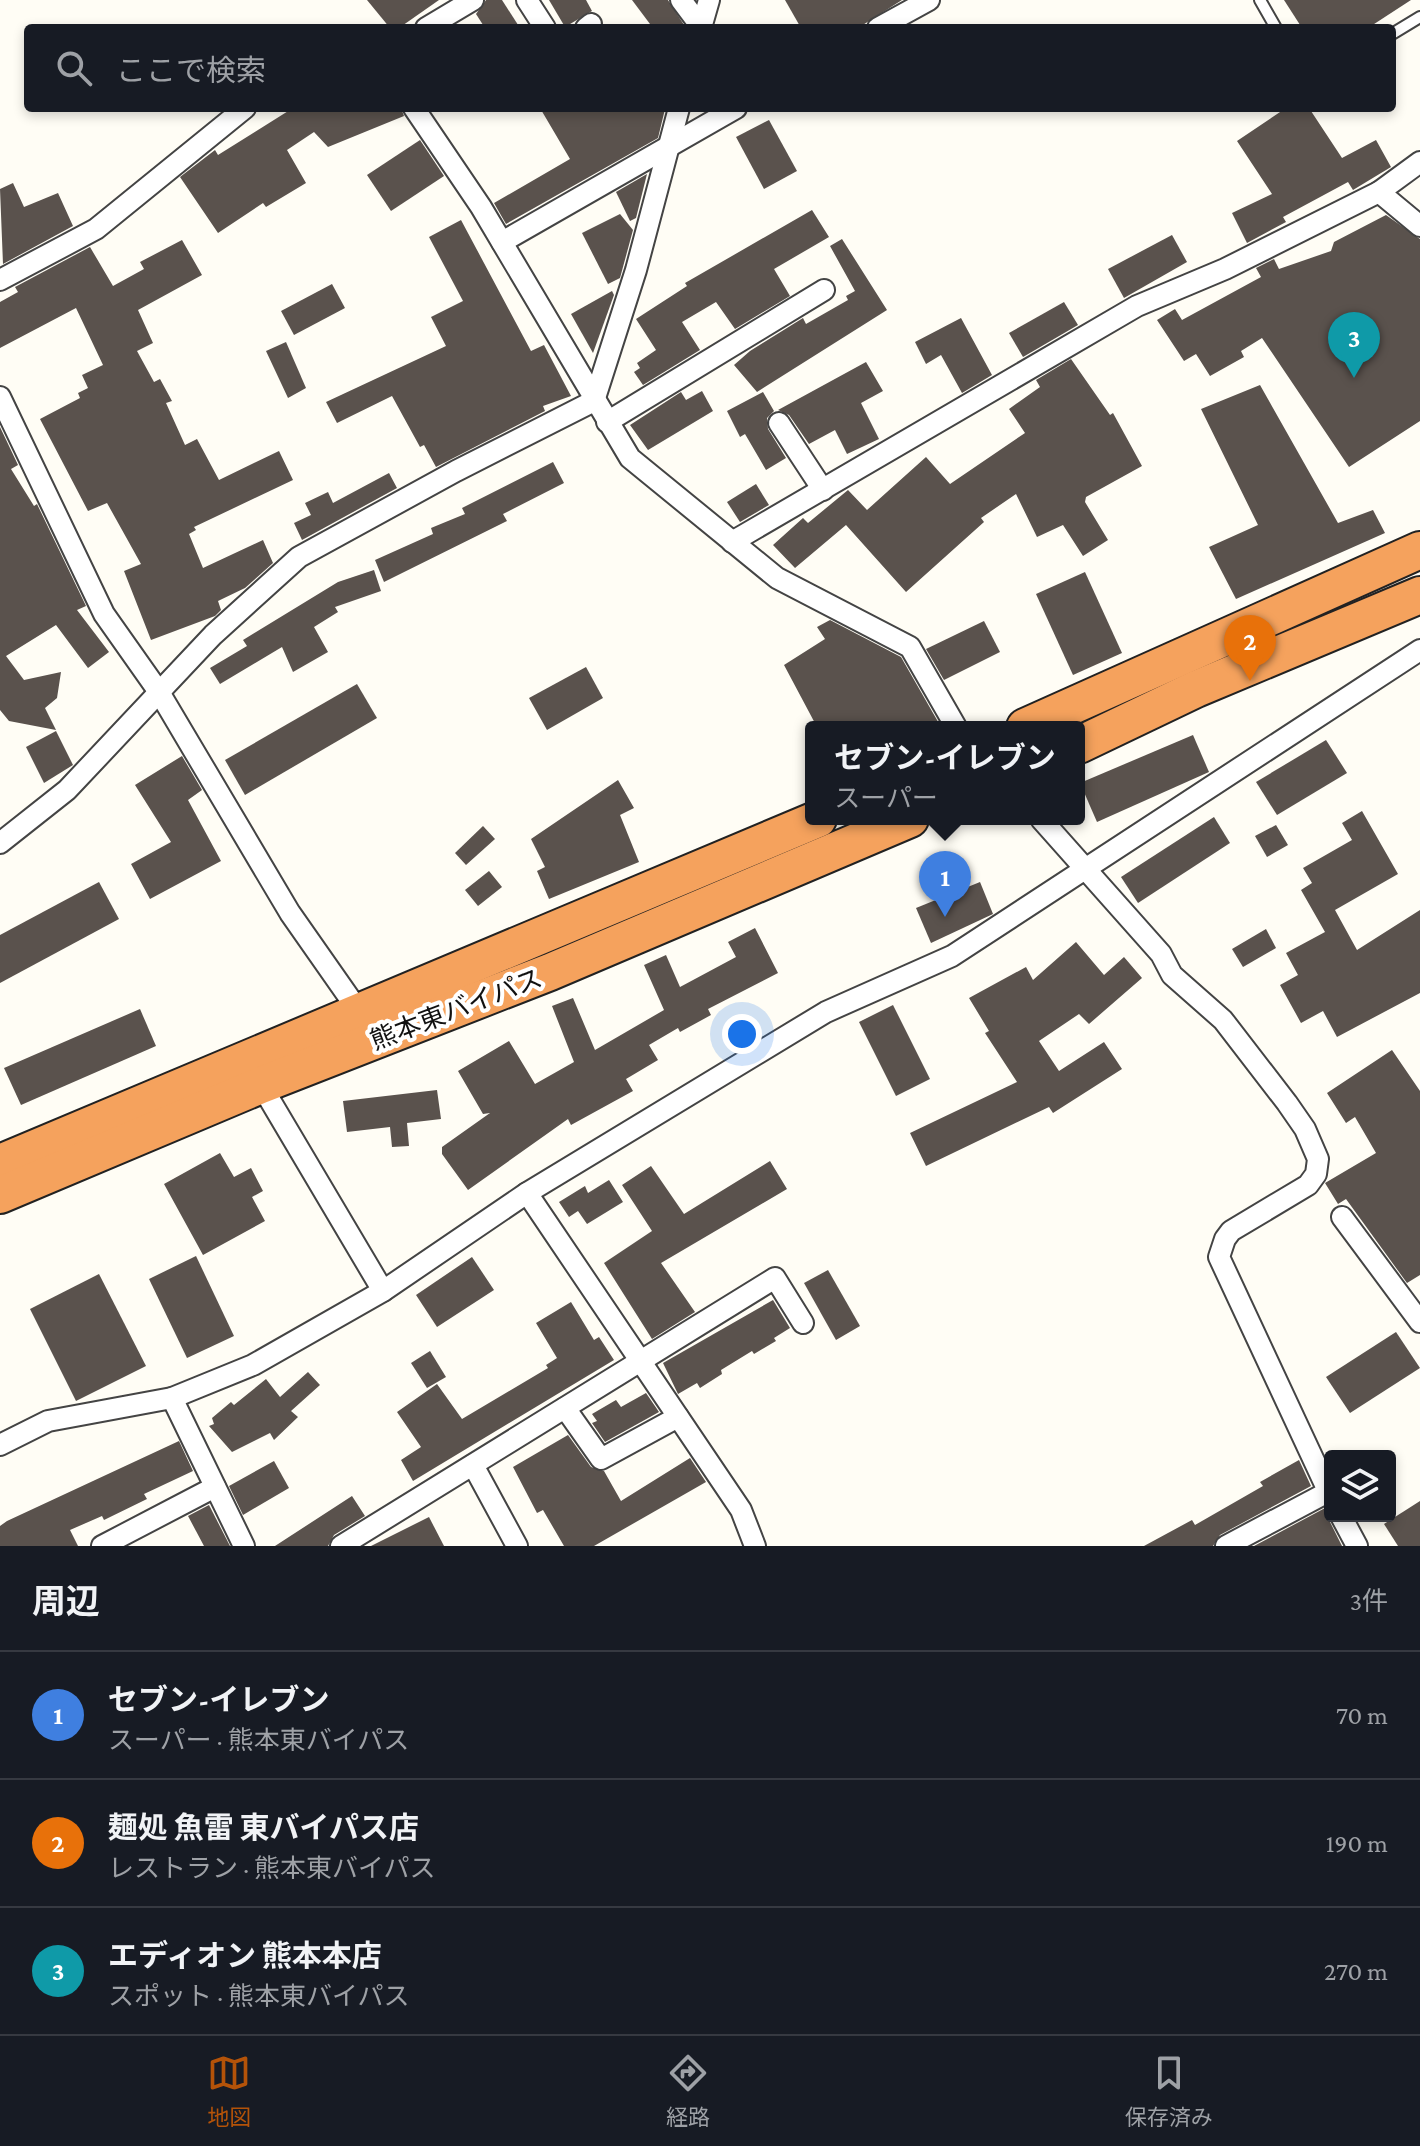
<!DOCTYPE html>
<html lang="ja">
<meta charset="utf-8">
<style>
body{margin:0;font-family:"Crimson Pro","Noto Sans JP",serif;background:#20242c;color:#f1f3f6}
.controls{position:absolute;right:24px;bottom:24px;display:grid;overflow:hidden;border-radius:8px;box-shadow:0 4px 12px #0003}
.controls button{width:72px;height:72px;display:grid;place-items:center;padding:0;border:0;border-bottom:2px solid #363941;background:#171b24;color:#f1f3f6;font:40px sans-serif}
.you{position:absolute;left:742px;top:1034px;width:28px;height:28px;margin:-20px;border:6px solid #fff;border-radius:50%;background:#1a73e8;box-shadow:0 0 0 12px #1a73e833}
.badge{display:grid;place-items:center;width:52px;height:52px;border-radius:50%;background:#b45309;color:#fff;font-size:26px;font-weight:700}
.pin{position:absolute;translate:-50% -66px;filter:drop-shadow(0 2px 4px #0008)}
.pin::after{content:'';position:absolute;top:42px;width:28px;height:24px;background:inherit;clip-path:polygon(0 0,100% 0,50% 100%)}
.popup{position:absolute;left:805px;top:721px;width:280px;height:104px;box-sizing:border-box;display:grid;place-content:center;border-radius:8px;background:#171b24;filter:drop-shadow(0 2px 6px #0005);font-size:26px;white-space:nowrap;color:#9ea1a6}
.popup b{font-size:30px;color:#f1f3f6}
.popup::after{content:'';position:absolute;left:50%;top:100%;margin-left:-16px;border:16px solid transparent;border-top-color:#171b24}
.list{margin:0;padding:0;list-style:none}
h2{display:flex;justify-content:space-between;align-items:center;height:104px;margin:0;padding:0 32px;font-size:34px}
h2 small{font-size:26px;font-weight:400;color:#9ea1a6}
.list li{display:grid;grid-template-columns:52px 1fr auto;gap:24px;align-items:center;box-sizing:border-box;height:128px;padding:0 32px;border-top:2px solid #363941}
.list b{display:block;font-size:30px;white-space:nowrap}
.list p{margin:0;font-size:26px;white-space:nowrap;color:#9ea1a6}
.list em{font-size:26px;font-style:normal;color:#9ea1a6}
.icon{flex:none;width:44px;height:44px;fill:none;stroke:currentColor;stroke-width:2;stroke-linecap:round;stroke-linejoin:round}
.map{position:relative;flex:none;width:1420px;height:1546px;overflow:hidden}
.search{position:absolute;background:#171b24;box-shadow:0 4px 12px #0003;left:24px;right:24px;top:24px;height:88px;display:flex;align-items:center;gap:20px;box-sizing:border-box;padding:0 28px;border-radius:8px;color:#9ea1a6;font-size:30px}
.sheet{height:488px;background:#171b24}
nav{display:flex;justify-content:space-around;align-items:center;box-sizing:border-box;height:112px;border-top:2px solid #363941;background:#171b24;font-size:22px;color:#9ea1a6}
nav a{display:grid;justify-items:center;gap:4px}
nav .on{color:#b45309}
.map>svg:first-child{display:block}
.building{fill:#5a524d}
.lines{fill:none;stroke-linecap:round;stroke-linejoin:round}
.lane-casing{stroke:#444;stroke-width:14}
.street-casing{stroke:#444;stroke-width:24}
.highway-casing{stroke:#222;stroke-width:40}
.lane{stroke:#fff;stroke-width:10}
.street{stroke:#fff;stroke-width:20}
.highway{stroke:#f5a25d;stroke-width:36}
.labels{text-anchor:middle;stroke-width:8;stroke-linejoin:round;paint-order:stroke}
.street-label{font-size:26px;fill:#111;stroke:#fff}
</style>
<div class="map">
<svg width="1420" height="1546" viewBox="0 0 1420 1546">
<rect width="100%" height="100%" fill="#fffdf5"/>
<g class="building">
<polygon points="367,0 439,0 399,28 390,28"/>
<polygon points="486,0 502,0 520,28 485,28 476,14"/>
<polygon points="549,0 586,0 592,11 565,27"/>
<polygon points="632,0 668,0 686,28 653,28"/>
<polygon points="785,0 902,0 858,28 801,28"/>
<polygon points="1284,0 1411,0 1368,28 1302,28"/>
<polygon points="293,108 401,108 404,116 328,147 314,132 287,150 306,183 266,207 263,203 218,233 180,177 215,150 218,155"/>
<polygon points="540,108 665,108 665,109 658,138 506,224 494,203 570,159"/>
<polygon points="1286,108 1309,108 1342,158 1376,140 1391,167 1353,190 1348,182 1283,217 1286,222 1247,243 1232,213 1272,194 1237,141"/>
<polygon points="769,120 797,171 764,189 736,137"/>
<polygon points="420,140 444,176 391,211 367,175"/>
<polygon points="647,174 636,218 630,221 616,192"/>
<polygon points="13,183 24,207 58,193 73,226 3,264 0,189"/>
<polygon points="812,210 829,237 774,269 790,296 735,329 716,302 682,322 700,350 643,385 634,372 640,368 637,363 656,350 636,319 687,286 685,283"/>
<polygon points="620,214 633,230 620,278 608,284 582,233"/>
<polygon points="1386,215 1420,239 1420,421 1349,467 1262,338 1241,351 1244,357 1210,376 1196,354 1184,361 1157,320 1175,309 1182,320 1261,277 1256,268 1274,259 1279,269 1331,251 1334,242"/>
<polygon points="461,220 531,351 544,345 571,396 543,406 545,411 436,467 424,445 420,447 392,396 337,423 326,402 446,346 431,317 463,301 429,237"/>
<polygon points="1172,235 1187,262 1124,298 1108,269"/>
<polygon points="842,239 887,310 757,392 734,365 750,351 803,318 806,324 848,300 846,296 855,291 830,246"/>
<polygon points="182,240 202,275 138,310 153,343 137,351 154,382 160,379 172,401 166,403 185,445 197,439 219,480 279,451 293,480 194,527 196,530 189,534 203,568 263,540 273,563 245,588 218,601 221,610 215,616 151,640 124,571 141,564 107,503 88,511 40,419 80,398 78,393 88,388 82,375 103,365 76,308 0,348 0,302 18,292 15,287 90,247 113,286 144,269 140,262"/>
<polygon points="332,284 345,308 294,335 281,311"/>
<polygon points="612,291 614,295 593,353 571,314"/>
<polygon points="1064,302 1078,325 1023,357 1009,333"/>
<polygon points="961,318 992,375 962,393 941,355 926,364 915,342"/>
<polygon points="286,342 306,388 288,398 266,351"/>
<polygon points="1071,359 1110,415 1113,413 1142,466 1086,497 1085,502 1108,540 1083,556 1063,525 1037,537 1016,494 981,518 984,522 906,592 846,525 795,568 773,545 803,518 808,523 848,490 867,510 926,457 950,484 1025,433 1009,409 1040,387 1036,380"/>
<polygon points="866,362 883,391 861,403 879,439 847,454 835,430 809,444 789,415 778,410"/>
<polygon points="1260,385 1338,523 1373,510 1385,533 1236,599 1209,547 1258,525 1201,409"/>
<polygon points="702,391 713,411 648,450 630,425 681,392 686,400"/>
<polygon points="763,392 774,411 767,418 768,429 786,458 766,470 745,434 740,437 727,411"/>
<polygon points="0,427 18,465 11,469 34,506 37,504 86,606 77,610 109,652 88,668 56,625 6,656 24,680 61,672 57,698 45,708 56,730 9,721 0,710"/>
<polygon points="553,462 564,483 503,514 507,521 384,582 375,560 433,534 431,528 465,514 462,508"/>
<polygon points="389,473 397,488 302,540 294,523 311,515 305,503 328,492 333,503"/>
<polygon points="756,484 769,505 740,522 727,502"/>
<polygon points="374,570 381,591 335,607 338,612 314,627 328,652 293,672 282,647 220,684 210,668 247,646 243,640 338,582"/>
<polygon points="1085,572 1122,653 1073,675 1036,594"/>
<polygon points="830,620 901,657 941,727 817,727 784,665 825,639 817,627"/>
<polygon points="984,621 1000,652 944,680 926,649"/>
<polygon points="586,667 603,698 547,730 529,698"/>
<polygon points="357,684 377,718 245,795 225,760"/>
<polygon points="56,731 73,765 44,783 26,747"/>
<polygon points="1193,735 1209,772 1097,822 1080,783"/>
<polygon points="1326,740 1347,773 1277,815 1256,782"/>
<polygon points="182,756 202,790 188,800 221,861 150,899 131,864 171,842 135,785"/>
<polygon points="618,780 634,808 620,815 639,862 549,899 537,871 545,867 531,839"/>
<polygon points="1362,811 1398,874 1335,910 1357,950 1420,910 1420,993 1337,1037 1323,1011 1301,1023 1280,985 1298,975 1286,953 1325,932 1301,890 1312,883 1303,868 1352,840 1342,823"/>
<polygon points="1214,817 1230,843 1138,903 1121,877"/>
<polygon points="1276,825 1288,845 1267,857 1255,836"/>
<polygon points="483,826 495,839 466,865 455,853"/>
<polygon points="489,871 502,887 478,906 465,890"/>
<polygon points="99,882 119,919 0,983 0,935"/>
<polygon points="980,882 993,914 931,943 916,908"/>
<polygon points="755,928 778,973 708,1009 711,1015 680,1032 678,1028 649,1045 658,1060 626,1079 633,1091 571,1125 568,1119 468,1190 442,1154 442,1147 490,1113 483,1114 458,1071 509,1041 535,1084 574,1062 552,1006 573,998 595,1050 664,1010 644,965 666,955 680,987 736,957 728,942"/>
<polygon points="1266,929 1276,948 1243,967 1232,949"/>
<polygon points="1076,942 1104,975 1124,957 1142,978 1089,1024 1079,1014 1039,1041 1059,1071 1104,1042 1122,1069 1053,1113 1049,1107 926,1166 910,1133 1017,1082 985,1033 989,1031 969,998 1026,967 1033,980"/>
<polygon points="893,1005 930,1079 896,1096 859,1022"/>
<polygon points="140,1009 156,1046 21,1105 4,1068"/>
<polygon points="1392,1050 1420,1091 1420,1275 1407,1283 1346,1199 1338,1204 1325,1183 1376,1153 1355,1117 1346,1123 1327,1093"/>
<polygon points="437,1090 441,1119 407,1123 409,1146 392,1147 390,1127 347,1132 343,1101"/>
<polygon points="220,1153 234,1177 251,1168 263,1191 252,1197 265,1221 203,1255 164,1184"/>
<polygon points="770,1161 787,1189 661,1263 695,1312 652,1339 604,1263 652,1231 622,1185 651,1166 684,1214"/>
<polygon points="609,1180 623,1202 587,1224 578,1211 569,1217 559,1202 585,1186 588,1193"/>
<polygon points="196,1256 234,1336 187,1358 149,1279"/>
<polygon points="472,1257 494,1290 437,1327 416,1295"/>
<polygon points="828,1270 860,1326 836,1340 804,1283"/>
<polygon points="99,1274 146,1366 76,1401 30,1309"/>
<polygon points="773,1300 790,1328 774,1338 776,1341 754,1354 752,1351 721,1370 722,1374 700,1388 697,1383 678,1394 663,1363"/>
<polygon points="571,1302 594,1340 599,1337 614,1360 413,1481 401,1460 421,1447 397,1412 437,1384 462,1419 548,1368 546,1365 557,1358 536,1323"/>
<polygon points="1396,1332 1420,1368 1350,1413 1326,1377"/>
<polygon points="430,1351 446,1377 427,1388 411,1363"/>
<polygon points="308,1372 320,1385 291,1411 298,1417 274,1440 270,1433 232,1452 209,1426 214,1424 212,1418 231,1402 234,1405 266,1379 280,1397"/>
<polygon points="646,1393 659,1412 605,1442 592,1423 597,1421 592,1414 616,1400 621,1407"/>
<polygon points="568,1435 591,1467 604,1471 621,1501 690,1458 706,1482 594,1546 564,1546 543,1510 537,1513 513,1467"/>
<polygon points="179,1441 193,1471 144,1494 147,1499 104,1520 102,1516 70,1530 78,1546 0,1546 0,1526 7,1521"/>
<polygon points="1299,1460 1311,1486 1220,1535 1213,1546 1144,1546 1192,1520 1195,1525 1263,1486 1260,1482"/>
<polygon points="274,1461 289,1488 243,1515 229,1486"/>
<polygon points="352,1496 365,1516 334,1535 328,1546 275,1546"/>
<polygon points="1420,1501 1420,1546 1398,1546 1384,1524"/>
<polygon points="209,1505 230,1546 204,1546 188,1516"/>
<polygon points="1327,1507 1330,1522 1342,1546 1254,1546"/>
<polygon points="429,1517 444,1546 371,1546"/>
</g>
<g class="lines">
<g class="lane-casing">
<g id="lane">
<polyline points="1260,0 1276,28"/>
<polyline points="1392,34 1420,17"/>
</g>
</g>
<g class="street-casing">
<g id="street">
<polyline points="527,0 545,28"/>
<polyline points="681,0 702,28"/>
<polyline points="426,28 473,0"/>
<polyline points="586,28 591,24"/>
<polyline points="701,28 709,0"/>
<polyline points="878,28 929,0"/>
<polyline points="414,108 481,207 630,458 777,578 910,647 956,727"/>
<polyline points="1379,192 1420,226"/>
<polyline points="502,242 736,108"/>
<polyline points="0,280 96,229 245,108"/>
<polyline points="0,397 104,614 159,692 290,913 360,1013"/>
<polyline points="607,422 824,290"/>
<polyline points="779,423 823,490"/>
<polyline points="732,542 1137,306 1225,269 1379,192 1420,162"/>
<polyline points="1041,819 1161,954 1172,975 1223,1020 1287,1103 1305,1129 1318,1159 1316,1174 1308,1185 1231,1231 1225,1239 1219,1257 1330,1495"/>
<polyline points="0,843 67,790 213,635 299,557 456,471 594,401 636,270 679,108"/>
<polyline points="261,1085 383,1291"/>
<polyline points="527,1193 741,1510 755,1546"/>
<polyline points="1342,1217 1420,1322"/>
<polyline points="565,1408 601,1459 678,1417"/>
<polyline points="0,1445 48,1421 172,1398"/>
<polyline points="473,1465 517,1546"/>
<polyline points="1341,1516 1357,1546"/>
<polyline points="102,1546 215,1487"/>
<polyline points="244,1546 172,1398 253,1365 383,1291 527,1193 826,1012 952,956 1420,650"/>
<polyline points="341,1546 775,1278 803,1323"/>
<polyline points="1226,1546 1328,1492"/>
</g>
</g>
<g class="highway-casing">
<g id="highway">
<polyline points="1025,727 1420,550"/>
<polyline points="1079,745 1196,689 1420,595"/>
<polyline points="0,1163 818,819"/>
<polyline points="0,1195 261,1085 550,972 910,819"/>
</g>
</g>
<use href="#lane" class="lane"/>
<use href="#street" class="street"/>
<use href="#highway" class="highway"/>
</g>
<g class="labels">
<g class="street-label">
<text transform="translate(456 1009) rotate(-21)" y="9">熊本東バイパス</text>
</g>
</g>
</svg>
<div class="controls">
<button><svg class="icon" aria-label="layers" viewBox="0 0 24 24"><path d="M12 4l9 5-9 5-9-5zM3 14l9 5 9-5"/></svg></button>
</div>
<div class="you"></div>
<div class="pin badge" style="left:945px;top:917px;background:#3f7fe0">1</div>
<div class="popup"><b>セブン-イレブン</b>スーパー</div>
<div class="pin badge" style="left:1250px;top:681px;background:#e8710a">2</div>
<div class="pin badge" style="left:1354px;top:378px;background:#0f9aa8">3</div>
<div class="search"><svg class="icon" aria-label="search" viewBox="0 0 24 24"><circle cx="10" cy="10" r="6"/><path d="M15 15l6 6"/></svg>ここで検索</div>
</div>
<section class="sheet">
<h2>周辺<small>3件</small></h2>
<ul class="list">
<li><span class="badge" style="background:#3f7fe0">1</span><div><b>セブン-イレブン</b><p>スーパー · 熊本東バイパス</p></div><em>70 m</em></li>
<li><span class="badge" style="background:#e8710a">2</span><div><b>麺処 魚雷 東バイパス店</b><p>レストラン · 熊本東バイパス</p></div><em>190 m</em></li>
<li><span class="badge" style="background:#0f9aa8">3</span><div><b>エディオン 熊本本店</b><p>スポット · 熊本東バイパス</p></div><em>270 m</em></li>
</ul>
</section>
<nav>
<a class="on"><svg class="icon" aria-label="map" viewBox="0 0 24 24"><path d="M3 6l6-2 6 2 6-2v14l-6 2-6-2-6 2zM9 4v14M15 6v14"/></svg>地図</a>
<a><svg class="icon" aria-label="directions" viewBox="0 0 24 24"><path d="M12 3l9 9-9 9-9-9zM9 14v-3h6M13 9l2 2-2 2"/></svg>経路</a>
<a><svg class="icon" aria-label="saved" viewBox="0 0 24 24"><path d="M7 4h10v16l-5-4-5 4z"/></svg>保存済み</a>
</nav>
